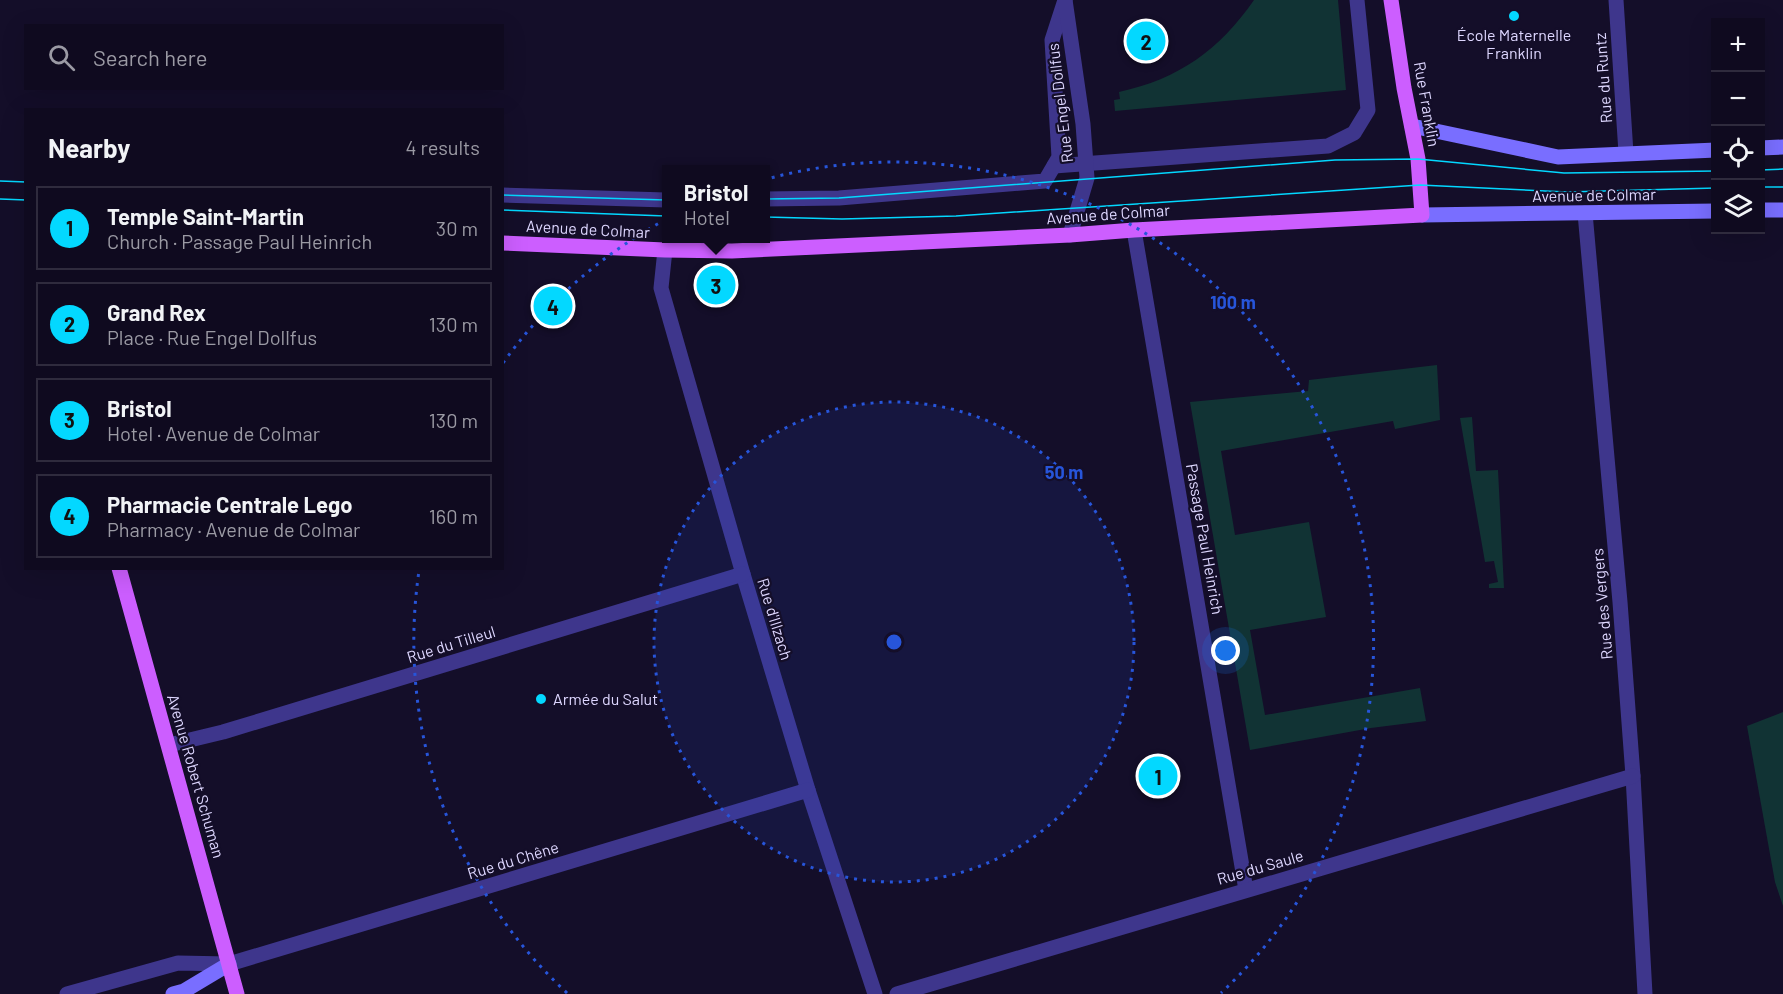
<!DOCTYPE html>
<meta charset="utf-8">
<style>
body{margin:0;font-family:Barlow,sans-serif;background:#181328;color:#f1f3f6}
.controls{position:absolute;right:18px;top:18px;display:grid;overflow:hidden;border-radius:0px;box-shadow:0 6px 24px #0002}
.controls button{width:54px;height:54px;display:grid;place-items:center;padding:0;border:0;border-bottom:2px solid #2f2b3d;background:#0f0a1f;color:#f1f3f6;font:30px sans-serif}
.you{position:absolute;left:1226px;top:651px;width:21px;height:21px;margin:-15px;border:4px solid #fff;border-radius:50%;background:#1a73e8;box-shadow:0 0 0 9px #1a73e833}
.badge{display:grid;place-items:center;width:39px;height:39px;border-radius:50%;background:#03d8ff;color:#111;font-size:20px;font-weight:700}
.pin{position:absolute;translate:-50% -50%;border:3px solid #fff;box-shadow:0 2px 6px #0006}
.popup{position:absolute;left:662px;top:165px;width:108px;height:78px;box-sizing:border-box;display:grid;place-content:center;border-radius:0px;background:#0f0a1f;filter:drop-shadow(0 2px 4px #0005);font-size:20px;white-space:nowrap;color:#9b9aa4}
.popup b{font-size:22px;color:#f1f3f6}
.popup::after{content:'';position:absolute;left:50%;top:100%;margin-left:-12px;border:12px solid transparent;border-top-color:#0f0a1f}
.list{margin:0;padding:0;list-style:none}
h2{display:flex;justify-content:space-between;align-items:center;height:78px;margin:0;padding:0 24px;font-size:26px}
h2 small{font-size:20px;font-weight:400;color:#9b9aa4}
.list li{display:grid;grid-template-columns:39px 1fr auto;gap:18px;align-items:center;box-sizing:border-box;height:84px;margin:0 12px 12px;padding:0 12px;border:2px solid #2f2b3d;border-radius:0px}
.list b{display:block;font-size:22px;white-space:nowrap}
.list p{margin:0;font-size:20px;white-space:nowrap;color:#9b9aa4}
.list em{font-size:20px;font-style:normal;color:#9b9aa4}
.icon{flex:none;width:33px;height:33px;fill:none;stroke:currentColor;stroke-width:2;stroke-linecap:round;stroke-linejoin:round}
.map{position:relative;flex:none;width:1783px;height:994px;overflow:hidden}
.search{position:absolute;background:#0f0a1f;box-shadow:0 6px 24px #0002;left:24px;top:24px;width:480px;height:66px;display:flex;align-items:center;gap:15px;box-sizing:border-box;padding:0 21px;border-radius:0px;color:#9b9aa4;font-size:22px}
.panel{position:absolute;background:#0f0a1f;box-shadow:0 6px 24px #0002;left:24px;top:108px;width:480px;height:462px;border-radius:0px}
.map>svg:first-child{display:block}
.green{fill:#113334}
.lines{fill:none;stroke-linecap:round;stroke-linejoin:round}
.service{stroke:#3e368c;stroke-width:15}
.minor{stroke:#3e368c;stroke-width:15}
.secondary{stroke:#796eff;stroke-width:15}
.primary{stroke:#cc5eff;stroke-width:15}
.tram{stroke:#03d8ff;stroke-width:1.5}
.ring{fill:none;stroke:#2755da;stroke-width:3;stroke-dasharray:3 6}
.poi-dot{fill:#03d8ff;stroke:#140e29;stroke-width:2}
.labels{text-anchor:middle;stroke-width:4.5;stroke-linejoin:round;paint-order:stroke}
.poi-label{font-size:16px;fill:#ded7ff;stroke:#140e29}
.street-label{font-size:16px;fill:#ded7ff;stroke:#140e29}
.centre{fill:#2755da;stroke:#140e29;stroke-width:3}
.ring-label{font-size:18px;text-anchor:middle;font-weight:bold;fill:#2755da;stroke:#140e29;stroke-width:4.5;stroke-linejoin:round;paint-order:stroke}
</style>
<div class="map">
<svg width="1783" height="994" viewBox="0 0 1783 994">
<rect width="100%" height="100%" fill="#140e29"/>
<g class="green">
<path d="M1254,0H1338L1346,90L1115,111L1114,100L1120,99L1119,92C1179,79 1219,50 1254,0Z"/>
<polygon points="1437,365 1440,420 1395,429 1393,421 1221,451 1235,535 1309,522 1326,617 1250,630 1265,715 1420,688 1426,721 1371,728 1250,750 1190,402 1308,391 1309,380"/>
<polygon points="1472,417 1476,471 1498,470 1504,588 1489,588 1489,584 1498,582 1494,561 1485,562 1460,418"/>
<polygon points="1783,712 1783,906 1775,882 1747,726"/>
</g>
<g class="lines">
<g class="service">
<polyline points="1054,166 1328,146 1354,133 1368,110 1357,0"/>
<polyline points="502,195 666,200"/>
<polyline points="765,199 839,198 1045,181 1059,157 1052,40 1065,0"/>
<polyline points="67,994 178,963 229,964"/>
</g>
<g class="minor">
<polyline points="1065,0 1083,124 1087,178 1070,235"/>
<polyline points="1616,0 1626,153"/>
<polyline points="1585,213 1620,602 1633,776 1645,994"/>
<polyline points="1134,230 1246,890"/>
<polyline points="665,250 661,288 743,574 808,790 875,994"/>
<polyline points="169,745 223,732 743,574"/>
<polyline points="229,964 808,790"/>
<polyline points="897,994 1633,776"/>
</g>
<g class="secondary">
<polyline points="1412,126 1558,157 1716,150"/>
<polyline points="1760,148 1783,147"/>
<polyline points="1760,210 1783,210"/>
<polyline points="1422,215 1716,211"/>
<polyline points="173,994 184,991 229,964"/>
</g>
<g class="primary">
<polyline points="502,243 665,250 732,251 1070,235 1134,230 1422,215 1418,159 1404,88 1391,0"/>
<polyline points="119,568 237,994"/>
</g>
<g class="tram">
<polyline points="1760,170 1783,169"/>
<polyline points="0,181 26,182"/>
<polyline points="1760,187 1783,187"/>
<polyline points="502,195 666,200"/>
<polyline points="0,199 26,200"/>
<polyline points="765,199 839,198 1335,160 1418,159 1564,173 1716,171"/>
<polyline points="502,210 666,216"/>
<polyline points="765,217 842,219 956,216 1420,185 1567,192 1716,188"/>
</g>
</g>
<circle cx="894" cy="642" r="240" fill="#2755da" fill-opacity=".12"/>
<g class="ring">
<circle cx="894" cy="642" r="240"/>
<path d="M567 993A480 480 0 0 1 419 571M503 363A480 480 0 1 1 1221 993"/>
</g>
<g class="poi-dot">
<circle cx="1514" cy="16" r="6"/>
<circle cx="541" cy="699" r="6"/>
</g>
<g class="labels">
<g class="poi-label">
<text x="1514" y="41">École Maternelle<tspan x="1514" dy="18">Franklin</tspan></text>
<text x="553" y="705" text-anchor="start">Armée du Salut</text>
</g>
<g class="street-label">
<text transform="translate(1603 78) rotate(-94)" y="6">Rue du Runtz</text>
<text transform="translate(1060 103) rotate(-97)" y="6">Rue Engel Dollfus</text>
<text transform="translate(1427 104) rotate(80)" y="6">Rue Franklin</text>
<text transform="translate(1594 195) rotate(-1)" y="6">Avenue de Colmar</text>
<text transform="translate(1108 214) rotate(-4)" y="6">Avenue de Colmar</text>
<text transform="translate(588 229) rotate(3)" y="6">Avenue de Colmar</text>
<text transform="translate(1205 539) rotate(80)" y="6">Passage Paul Heinrich</text>
<text transform="translate(1602 604) rotate(-95)" y="6">Rue des Vergers</text>
<text transform="translate(775 619) rotate(73)" y="6">Rue d'Illzach</text>
<text transform="translate(451 644) rotate(-17)" y="6">Rue du Tilleul</text>
<text transform="translate(196 776) rotate(74)" y="6">Avenue Robert Schuman</text>
<text transform="translate(513 860) rotate(-17)" y="6">Rue du Chêne</text>
<text transform="translate(1260 867) rotate(-16)" y="6">Rue du Saule</text>
</g>
</g>
<circle cx="894" cy="642" r="9" class="centre"/>
<g class="ring-label">
<text x="1233" y="309">100 m</text>
<text x="1064" y="479">50 m</text>
</g>
</svg>
<div class="controls">
<button>+</button>
<button>−</button>
<button><svg class="icon" aria-label="locate" viewBox="0 0 24 24"><circle cx="12" cy="12" r="6"/><path d="M12 2v4M12 18v4M2 12h4M18 12h4"/></svg></button>
<button><svg class="icon" aria-label="layers" viewBox="0 0 24 24"><path d="M12 4l9 5-9 5-9-5zM3 14l9 5 9-5"/></svg></button>
</div>
<div class="you"></div>
<div class="pin badge" style="left:1158px;top:776px">1</div>
<div class="pin badge" style="left:1146px;top:41px">2</div>
<div class="pin badge" style="left:716px;top:285px">3</div>
<div class="popup"><b>Bristol</b>Hotel</div>
<div class="pin badge" style="left:553px;top:306px">4</div>
<div class="search"><svg class="icon" aria-label="search" viewBox="0 0 24 24"><circle cx="10" cy="10" r="6"/><path d="M15 15l6 6"/></svg>Search here</div>
<section class="panel">
<h2>Nearby<small>4 results</small></h2>
<ul class="list">
<li><span class="badge">1</span><div><b>Temple Saint-Martin</b><p>Church · Passage Paul Heinrich</p></div><em>30 m</em></li>
<li><span class="badge">2</span><div><b>Grand Rex</b><p>Place · Rue Engel Dollfus</p></div><em>130 m</em></li>
<li><span class="badge">3</span><div><b>Bristol</b><p>Hotel · Avenue de Colmar</p></div><em>130 m</em></li>
<li><span class="badge">4</span><div><b>Pharmacie Centrale Lego</b><p>Pharmacy · Avenue de Colmar</p></div><em>160 m</em></li>
</ul>
</section>
</div>
